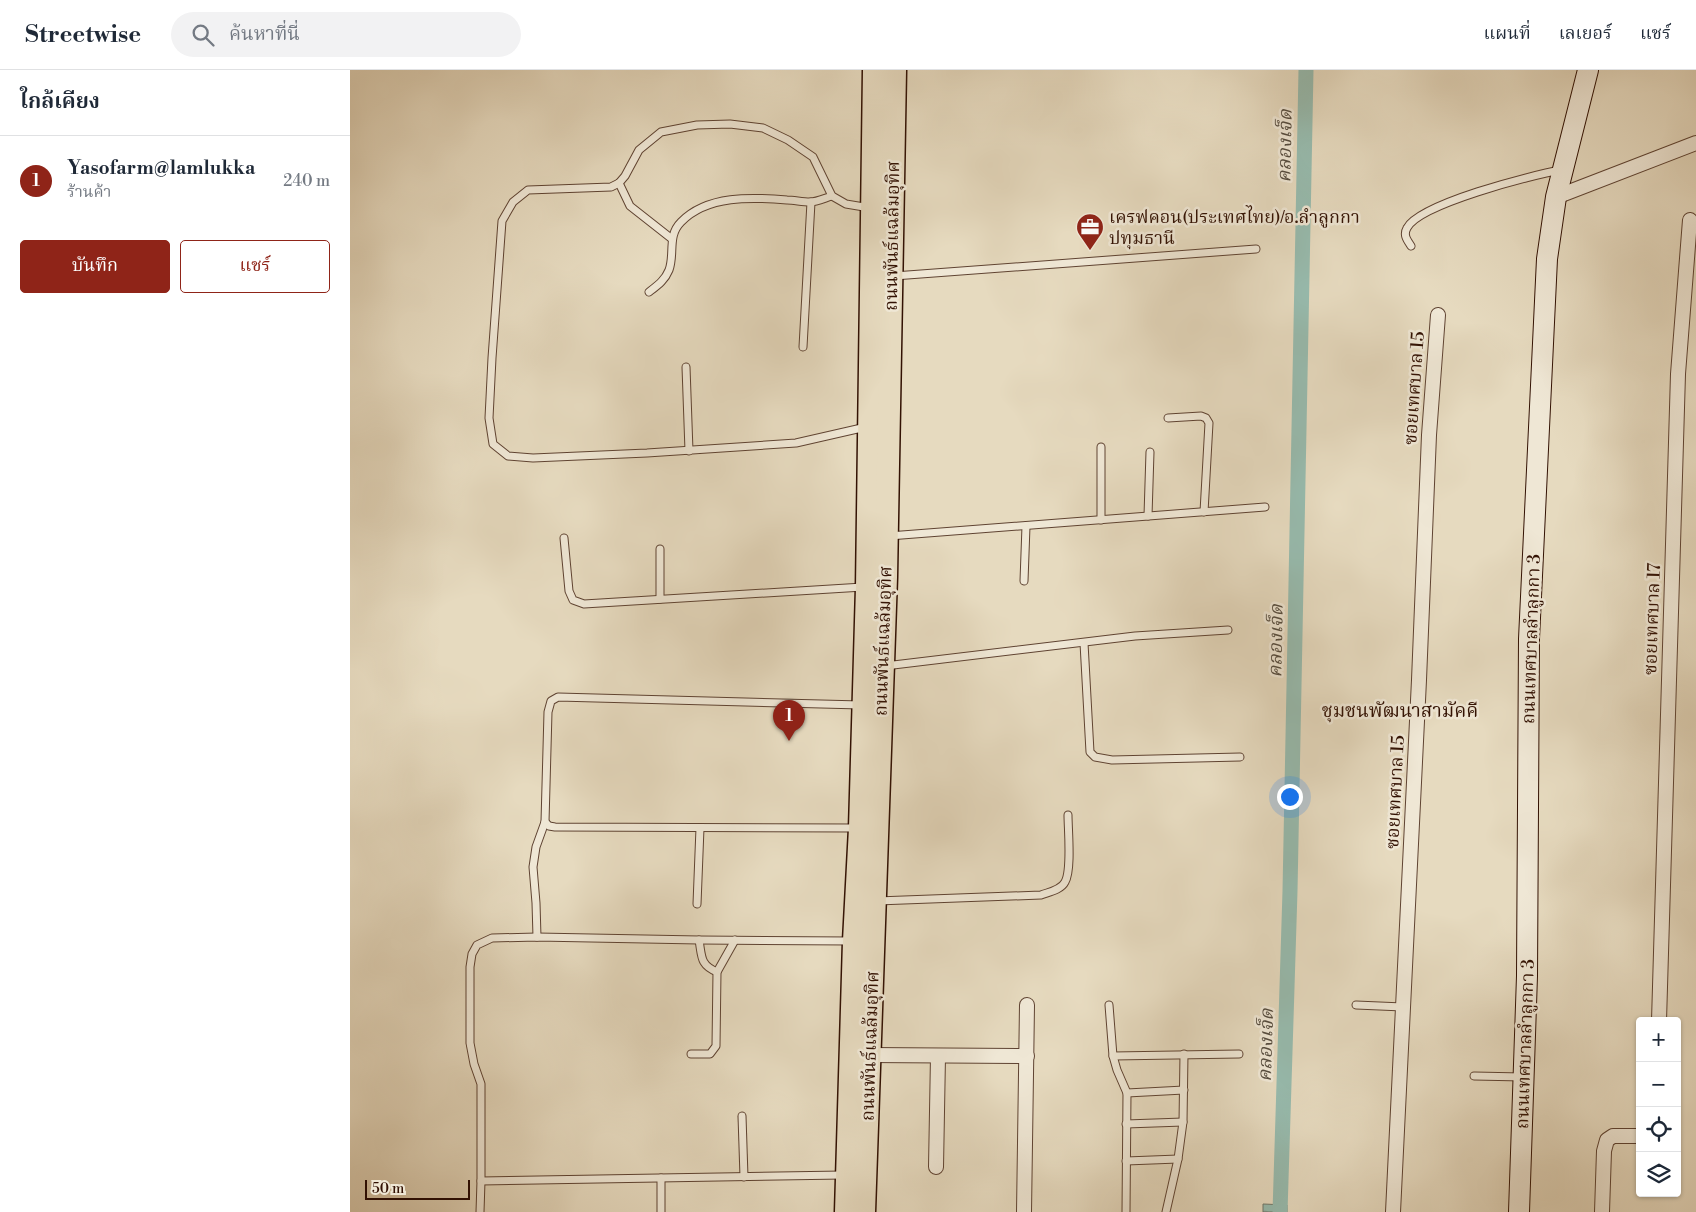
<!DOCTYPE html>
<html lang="th">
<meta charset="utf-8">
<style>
body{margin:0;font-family:"Libre Bodoni","Noto Serif Thai",serif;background:#f2f2f3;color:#1f2937}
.controls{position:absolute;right:15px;bottom:15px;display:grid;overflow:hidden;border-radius:5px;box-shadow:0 1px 4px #0004}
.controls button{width:45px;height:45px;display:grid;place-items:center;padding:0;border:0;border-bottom:1px solid #e0e1e3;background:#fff;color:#1f2937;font:25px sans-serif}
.scale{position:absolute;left:15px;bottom:12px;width:105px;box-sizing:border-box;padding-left:5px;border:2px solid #321103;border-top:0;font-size:14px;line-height:18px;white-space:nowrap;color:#321103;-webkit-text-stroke:4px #efe7d5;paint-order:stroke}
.you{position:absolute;left:939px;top:726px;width:18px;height:18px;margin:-12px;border:4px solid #fff;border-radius:50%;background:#1a73e8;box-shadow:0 0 0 8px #1a73e833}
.badge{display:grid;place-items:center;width:32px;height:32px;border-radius:50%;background:#8f2418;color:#fff;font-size:16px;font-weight:700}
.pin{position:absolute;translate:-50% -41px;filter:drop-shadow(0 1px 2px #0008)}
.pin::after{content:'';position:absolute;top:26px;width:18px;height:15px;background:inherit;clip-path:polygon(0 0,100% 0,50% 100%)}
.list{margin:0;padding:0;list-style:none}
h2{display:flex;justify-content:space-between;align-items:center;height:65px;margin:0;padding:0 20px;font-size:21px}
h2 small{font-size:16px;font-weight:400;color:#747a83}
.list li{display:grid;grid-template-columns:32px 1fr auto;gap:15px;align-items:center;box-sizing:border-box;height:90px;padding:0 20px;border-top:1px solid #e0e1e3}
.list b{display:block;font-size:19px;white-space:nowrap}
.list p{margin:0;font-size:16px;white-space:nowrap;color:#747a83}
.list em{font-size:16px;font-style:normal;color:#747a83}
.actions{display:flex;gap:10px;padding:15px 20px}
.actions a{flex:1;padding:11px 0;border:1px solid #8f2418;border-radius:5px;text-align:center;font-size:18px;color:#8f2418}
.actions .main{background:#8f2418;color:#fff}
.icon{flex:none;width:28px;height:28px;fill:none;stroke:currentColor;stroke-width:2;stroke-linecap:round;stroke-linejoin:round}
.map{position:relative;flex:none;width:1346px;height:1142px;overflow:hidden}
header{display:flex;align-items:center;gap:30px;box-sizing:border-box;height:70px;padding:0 25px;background:#fff;border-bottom:1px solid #e0e1e3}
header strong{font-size:24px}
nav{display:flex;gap:28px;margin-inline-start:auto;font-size:18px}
.search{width:350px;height:45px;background:#f2f2f3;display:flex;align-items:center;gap:12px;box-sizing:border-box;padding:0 18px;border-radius:28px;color:#747a83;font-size:19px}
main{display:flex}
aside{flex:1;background:#fff}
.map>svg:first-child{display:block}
.water{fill:url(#water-ripples);stroke:#6f776a}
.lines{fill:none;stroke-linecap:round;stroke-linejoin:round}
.canal{stroke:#97bbae;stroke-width:15}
.lane-casing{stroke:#5f4332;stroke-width:9}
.street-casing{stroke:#5f4332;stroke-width:16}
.secondary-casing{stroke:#321103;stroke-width:22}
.primary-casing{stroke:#321103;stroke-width:25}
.lane{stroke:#efe7d5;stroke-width:7}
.street{stroke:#efe7d5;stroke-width:14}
.secondary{stroke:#efe7d5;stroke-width:20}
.primary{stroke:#e6dabf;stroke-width:22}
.labels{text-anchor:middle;stroke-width:5;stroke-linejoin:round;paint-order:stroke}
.poi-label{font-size:18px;fill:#321103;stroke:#efe7d5;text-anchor:start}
.street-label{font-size:18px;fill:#321103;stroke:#efe7d5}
.water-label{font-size:19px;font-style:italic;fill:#554c3f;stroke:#efe7d5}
.neighbourhood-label{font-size:19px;fill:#321103;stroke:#efe7d5}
</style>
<header>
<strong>Streetwise</strong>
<div class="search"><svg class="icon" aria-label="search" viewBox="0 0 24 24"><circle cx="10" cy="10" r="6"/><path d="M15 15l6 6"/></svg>ค้นหาที่นี่</div>
<nav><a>แผนที่</a><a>เลเยอร์</a><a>แชร์</a></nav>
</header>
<main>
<aside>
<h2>ใกล้เคียง<small></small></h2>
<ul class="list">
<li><span class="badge">1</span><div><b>Yasofarm@lamlukka</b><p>ร้านค้า</p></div><em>240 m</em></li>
</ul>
<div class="actions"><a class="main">บันทึก</a><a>แชร์</a></div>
</aside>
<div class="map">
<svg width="1346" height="1142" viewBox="0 0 1346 1142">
<defs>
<pattern id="water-ripples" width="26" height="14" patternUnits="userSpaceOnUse" patternTransform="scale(1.25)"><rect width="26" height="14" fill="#97bbae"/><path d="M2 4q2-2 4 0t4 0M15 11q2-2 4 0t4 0" fill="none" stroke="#83a094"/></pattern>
</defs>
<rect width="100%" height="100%" fill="#e6dabf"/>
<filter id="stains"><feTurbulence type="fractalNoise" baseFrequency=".004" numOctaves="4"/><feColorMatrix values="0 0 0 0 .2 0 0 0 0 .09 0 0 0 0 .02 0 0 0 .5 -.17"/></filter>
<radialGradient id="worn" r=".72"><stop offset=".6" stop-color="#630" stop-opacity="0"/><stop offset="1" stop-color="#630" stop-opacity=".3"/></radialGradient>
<polygon class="water" points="913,1134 937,1135 937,1142 913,1142"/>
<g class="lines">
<polyline class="canal" points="930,1142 940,821 956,0"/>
<g class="lane-casing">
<g id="lane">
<polyline points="269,113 280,136 322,169"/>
<path d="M1061,176C1057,170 1053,165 1057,158C1069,134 1182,105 1211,100"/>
<polyline points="544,206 906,179"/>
<path d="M299,222C308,215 315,210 319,200C325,184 317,166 331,152C357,125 402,127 437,130C444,130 452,132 460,132C467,132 475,128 482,126"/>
<polyline points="453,277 461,132"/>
<polyline points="336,297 339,381"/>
<polyline points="818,348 851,346 856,348 859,353 854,442"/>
<polyline points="516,357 446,373 297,383 183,388 158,386 143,374 139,348 142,288 152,151 163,132 178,120 261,117 269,113 275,106 289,80 311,62 347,55 380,54 413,58 438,70 463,87 482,126 496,134 520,138"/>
<polyline points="751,377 751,450"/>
<polyline points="798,446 800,382"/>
<polyline points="539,466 915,437"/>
<polyline points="214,468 219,521 223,530 234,534 513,517"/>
<polyline points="310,479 310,529"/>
<polyline points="674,511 676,456"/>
<polyline points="734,573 740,682 745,687 762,690 890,687"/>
<polyline points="535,596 785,566 878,560"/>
<polyline points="195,752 199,756 205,757 507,758"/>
<path d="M527,831L691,825C699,822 711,820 715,812C722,800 718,760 718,745"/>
<polyline points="347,834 350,758"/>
<polyline points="187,867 186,833 183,797 186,777 195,752 198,642 201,631 208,627 511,635"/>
<path d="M349,870C352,887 350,895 367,902"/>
<polyline points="759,935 763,986 767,1000 777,1023 776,1142"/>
<polyline points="1006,935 1053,937"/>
<polyline points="341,984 360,984 366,976 367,902 385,870"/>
<polyline points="763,986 889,984"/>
<polyline points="1124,1006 1173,1007"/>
<polyline points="777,1023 834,1020"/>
<polyline points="392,1046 394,1107"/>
<polyline points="776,1054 833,1052"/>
<polyline points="776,1091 828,1089"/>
<polyline points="311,1108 311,1142"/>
<polyline points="131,1111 493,1105"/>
<polyline points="130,1142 131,1111 131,1014 124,994 120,973 120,897 122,884 127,875 142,868 187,867 349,870 501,871"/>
<polyline points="816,1142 828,1089 833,1052 834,984"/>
</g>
</g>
<g class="street-casing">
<g id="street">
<polyline points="1206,127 1346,73"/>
<polyline points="1309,951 1328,304 1340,150"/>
<polyline points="519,985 677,986"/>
<polyline points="586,1097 588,986"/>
<polyline points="674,1142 677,935"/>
<polyline points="1043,1142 1069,610 1079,365 1088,245"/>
<polyline points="1252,1142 1254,1081 1257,1070 1263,1066 1290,1066"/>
</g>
</g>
<g class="secondary-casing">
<polyline id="secondary" points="1169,1142 1177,906 1179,569 1197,189 1206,127 1238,0"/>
</g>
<g class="primary-casing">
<g id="primary">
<polyline points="496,1142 504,871 510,758 517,517 524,0"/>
<polyline points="514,1142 536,507 545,0"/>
</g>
</g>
<use href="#lane" class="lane"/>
<use href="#street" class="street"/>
<use href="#secondary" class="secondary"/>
<use href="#primary" class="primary"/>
</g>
<defs>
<g id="office-pin" transform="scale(1.4375)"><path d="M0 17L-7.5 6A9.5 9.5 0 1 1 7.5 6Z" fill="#8f2418" stroke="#efe7d5"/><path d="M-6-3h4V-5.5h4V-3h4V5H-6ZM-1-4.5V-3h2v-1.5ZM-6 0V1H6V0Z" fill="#fff"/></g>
</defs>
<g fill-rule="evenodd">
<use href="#office-pin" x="740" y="157"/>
</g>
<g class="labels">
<g class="poi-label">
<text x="759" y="153">เครฟคอน(ประเทศไทย)/อ.ลำลูกกา<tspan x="759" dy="21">ปทุมธานี</tspan></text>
</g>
<g class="street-label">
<text transform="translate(542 166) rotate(-89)" y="6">ถนนพันธ์แฉล้มอุทิศ</text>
<text transform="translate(1064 318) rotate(-86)" y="6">ซอยเทศบาล 15</text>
<text transform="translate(1302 549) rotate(-88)" y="6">ซอยเทศบาล 17</text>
<text transform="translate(1181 569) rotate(-88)" y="6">ถนนเทศบาลลำลูกกา 3</text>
<text transform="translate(533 571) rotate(-88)" y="6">ถนนพันธ์แฉล้มอุทิศ</text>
<text transform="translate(1045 722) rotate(-87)" y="6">ซอยเทศบาล 15</text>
<text transform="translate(1175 974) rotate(-88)" y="6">ถนนเทศบาลลำลูกกา 3</text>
<text transform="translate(520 976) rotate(-88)" y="6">ถนนพันธ์แฉล้มอุทิศ</text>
</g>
<g class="water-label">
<text transform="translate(934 76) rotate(-89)" y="7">คลองเจ็ด</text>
<text transform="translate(925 571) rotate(-89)" y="7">คลองเจ็ด</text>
<text transform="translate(915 975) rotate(-88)" y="7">คลองเจ็ด</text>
</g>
<g class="neighbourhood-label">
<text x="1050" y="647">ชุมชนพัฒนาสามัคคี</text>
</g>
</g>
<rect width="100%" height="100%" filter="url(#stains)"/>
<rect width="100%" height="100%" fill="url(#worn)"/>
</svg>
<div class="controls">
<button>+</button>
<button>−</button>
<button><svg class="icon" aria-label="locate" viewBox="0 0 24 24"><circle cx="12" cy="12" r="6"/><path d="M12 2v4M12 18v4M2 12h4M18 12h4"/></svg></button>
<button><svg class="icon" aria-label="layers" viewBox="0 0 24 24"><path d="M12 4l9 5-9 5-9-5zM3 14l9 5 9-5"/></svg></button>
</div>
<div class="scale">50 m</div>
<div class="you"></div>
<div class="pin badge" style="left:439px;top:671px">1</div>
</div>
</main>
